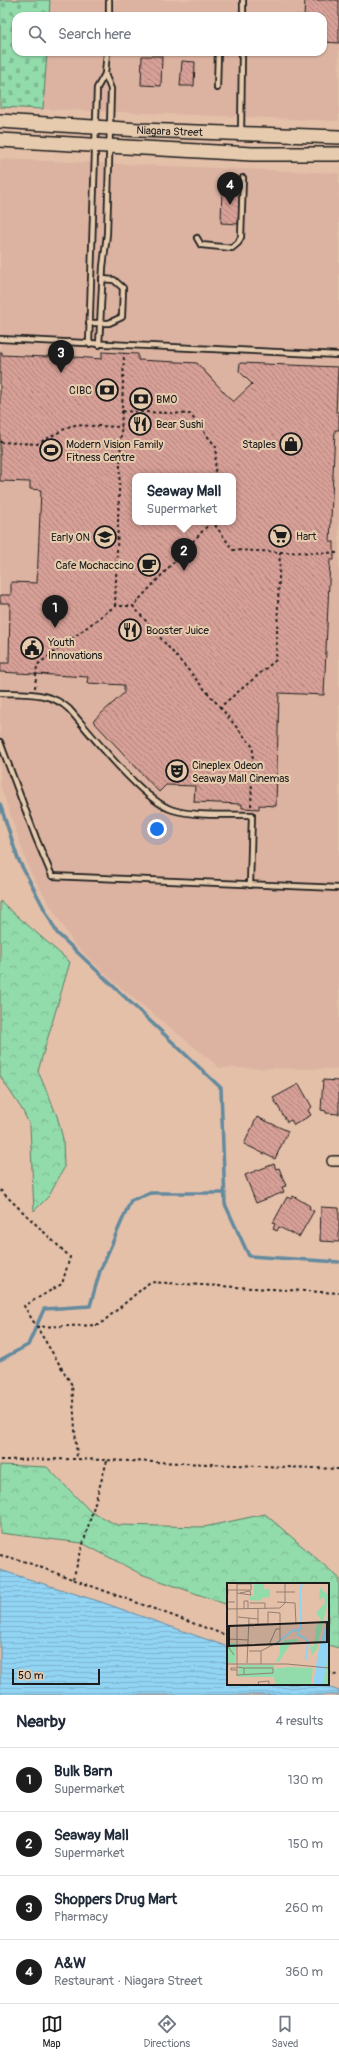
<!DOCTYPE html>
<meta charset="utf-8">
<style>
body{margin:0;font-family:Pangolin,sans-serif;background:#f6f6f7;color:#1f2937}
.scale{position:absolute;left:12px;bottom:10px;width:88px;box-sizing:border-box;padding-left:4px;border:2px solid #1c1c1c;border-top:0;font-size:11px;line-height:14px;white-space:nowrap;color:#1c1c1c;-webkit-text-stroke:3px #e6cbae;paint-order:stroke}
.you{position:absolute;left:157px;top:829px;width:14px;height:14px;margin:-10px;border:3px solid #fff;border-radius:50%;background:#1a73e8;box-shadow:0 0 0 6px #1a73e833}
.badge{display:grid;place-items:center;width:26px;height:26px;border-radius:50%;background:#1c1c1c;color:#fff;font-size:13px;font-weight:700}
.pin{position:absolute;translate:-50% -33px;filter:drop-shadow(0 1px 2px #0008)}
.pin::after{content:'';position:absolute;top:21px;width:14px;height:12px;background:inherit;clip-path:polygon(0 0,100% 0,50% 100%)}
.popup{position:absolute;left:132px;top:473px;width:104px;height:52px;box-sizing:border-box;display:grid;place-content:center;border-radius:8px;background:#fff;filter:drop-shadow(0 1px 3px #0005);font-size:13px;white-space:nowrap;color:#747a83}
.popup b{font-size:15px;color:#1f2937}
.popup::after{content:'';position:absolute;left:50%;top:100%;margin-left:-8px;border:8px solid transparent;border-top-color:#fff}
.list{margin:0;padding:0;list-style:none}
h2{display:flex;justify-content:space-between;align-items:center;height:52px;margin:0;padding:0 16px;font-size:17px}
h2 small{font-size:13px;font-weight:400;color:#747a83}
.list li{display:grid;grid-template-columns:26px 1fr auto;gap:12px;align-items:center;box-sizing:border-box;height:64px;padding:0 16px;border-top:1px solid #e0e1e3}
.list b{display:block;font-size:15px;white-space:nowrap}
.list p{margin:0;font-size:13px;white-space:nowrap;color:#747a83}
.list em{font-size:13px;font-style:normal;color:#747a83}
.icon{flex:none;width:22px;height:22px;fill:none;stroke:currentColor;stroke-width:2;stroke-linecap:round;stroke-linejoin:round}
.map{position:relative;flex:none;width:339px;height:1695px;overflow:hidden}
.search{position:absolute;background:#fff;box-shadow:0 1px 3px #0004;left:12px;right:12px;top:12px;height:44px;display:flex;align-items:center;gap:10px;box-sizing:border-box;padding:0 14px;border-radius:12px;color:#747a83;font-size:15px}
.sheet{height:308px;background:#fff}
nav{display:flex;justify-content:space-around;align-items:center;box-sizing:border-box;height:56px;border-top:1px solid #e0e1e3;background:#fff;font-size:11px;color:#747a83}
nav a{display:grid;justify-items:center;gap:2px}
nav .on{color:#1c1c1c}
.map>svg:first-child{display:block}
.built{fill:#dcb3a1;fill-rule:evenodd}
.forest{fill:url(#forest-crowns);stroke:#577c64}
.cemetery{fill:url(#cemetery-stones);stroke:#577c64}
.water{fill:url(#water-rules);stroke:#638a9e}
.lines{fill:none;stroke-linecap:round;stroke-linejoin:round}
.stream{stroke:#638a9e;stroke-width:3.5}
.building{fill:url(#building-back-hatch);stroke:#1c1c1c;fill-rule:evenodd}
.service-casing{stroke:#1c1c1c;stroke-width:8}
.minor-casing{stroke:#1c1c1c;stroke-width:12}
.secondary-casing{stroke:#1c1c1c;stroke-width:16}
.path{stroke:#1c1c1c;stroke-width:2;stroke-dasharray:3 3;stroke-linecap:butt}
.service{stroke:#e6cbae;stroke-width:4.5}
.minor{stroke:#e6cbae;stroke-width:9}
.secondary{stroke:#e6cbae;stroke-width:13}
.labels{text-anchor:middle;stroke-width:4;stroke-linejoin:round;paint-order:stroke}
.street-label{font-size:11px;fill:#1c1c1c;stroke:#e6cbae}
.poi-label{font-size:11px;fill:#1c1c1c;stroke:#e6cbae;text-anchor:start}
.inset-river{fill:none;stroke:#92d4f4;stroke-width:2}
.inset-road{fill:none;stroke:#947e71;stroke-width:1}
.view{fill:#1c1c1c;fill-opacity:0.15;stroke:#1c1c1c;stroke-width:2}
.inset-edge{fill:none;stroke:#1c1c1c;stroke-width:2}
</style>
<div class="map">
<svg width="339" height="1695" viewBox="0 0 339 1695">
<defs>
<pattern id="forest-crowns" width="20" height="18" patternUnits="userSpaceOnUse"><rect width="20" height="18" fill="#92dbab"/><path d="M2 6a3 3 0 1 1 6 0M12 15a3 3 0 1 1 6 0" fill="none" stroke="#7dbb93"/></pattern>
<pattern id="cemetery-stones" width="16" height="16" patternUnits="userSpaceOnUse"><rect width="16" height="16" fill="#92dbab"/><path d="M2 7V4a2 2 0 0 1 4 0v3zM10 15v-3a2 2 0 0 1 4 0v3z" fill="#7dbb93"/></pattern>
<pattern id="water-rules" width="6" height="5" patternUnits="userSpaceOnUse"><rect width="6" height="5" fill="#92d4f4"/><path d="M0 2.5h6" fill="none" stroke="#7db5d1"/></pattern>
<pattern id="building-back-hatch" width="6" height="6" patternUnits="userSpaceOnUse"><rect width="6" height="6" fill="#d7a097"/><path d="M-1 5l2 2M0 0l6 6M5-1l2 2" fill="none" stroke="#ae827a"/></pattern>
</defs>
<rect width="100%" height="100%" fill="#e4c0a9"/>
<filter id="ink" filterUnits="userSpaceOnUse"><feTurbulence type="fractalNoise" baseFrequency=".025" numOctaves="2"/><feDisplacementMap in="SourceGraphic" scale="8" xChannelSelector="R" yChannelSelector="G"/><feConvolveMatrix kernelMatrix="1 2 1 2 8 2 1 2 1" color-interpolation-filters="sRGB"/></filter>
<g filter="url(#ink)">
<g class="built">
<polygon points="50,0 339,0 339,121 43,109 47,52 323,52 323,16 49,16"/>
<path d="M0,159L339,173V1069L220,1068L116,984L73,943L30,872L0,785ZM135,476H233V522H135Z"/>
</g>
<g class="forest">
<polygon points="0,901 70,962 38,1071 57,1116 63,1139 64,1168 49,1196 34,1211 30,1126 23,1111 0,1076"/>
<polygon points="0,1465 47,1467 91,1512 117,1525 204,1527 265,1514 339,1578 339,1648 328,1645 328,1584 228,1584 228,1605 141,1574 82,1543 0,1533"/>
</g>
<polygon class="cemetery" points="0,0 50,0 49,16 16,16 16,52 47,52 43,109 0,107"/>
<polygon class="water" points="0,1570 104,1603 228,1647 228,1684 320,1684 339,1691 339,1695 0,1695"/>
<g class="lines">
<g class="stream">
<polyline points="0,804 18,859 57,933 221,1088 225,1204 249,1256 339,1262"/>
<polyline points="0,1360 28,1345 44,1309 90,1306 100,1271 131,1200 151,1193 225,1193"/>
</g>
</g>
<g class="building">
<polygon points="305,0 339,0 339,43 323,42 323,16 304,16"/>
<polygon points="142,56 162,56 161,86 141,85"/>
<polygon points="182,61 195,62 194,86 180,86"/>
<polygon points="222,186 240,187 238,224 221,223"/>
<path d="M0,352H2V355L47,357L48,355L102,359V352L138,354V360L197,363L233,402L252,384L239,371L240,363L338,367L336,412H339V430H335L330,542H334V560H330L324,695L279,693L276,806L259,805V809L242,808V804L194,802L195,786L166,785L159,792L93,721L124,693V685L87,683L88,677L0,672L1,663H9L10,603H0V595H11V582L37,583L41,490L30,489V482L0,481ZM135,476H233V522H135Z"/>
<polygon points="323,1080 339,1081 339,1114 326,1113 326,1111 321,1110"/>
<polygon points="299,1084 312,1107 308,1110 311,1115 294,1125 291,1120 287,1122 273,1098"/>
<polygon points="257,1117 288,1131 275,1159 244,1144"/>
<polygon points="274,1164 276,1169 279,1168 286,1186 282,1187 284,1192 256,1203 245,1175"/>
<polygon points="293,1196 310,1206 309,1208 314,1211 299,1237 279,1227 277,1231 273,1229 275,1224 273,1223 287,1197 291,1199"/>
<polygon points="321,1207 339,1208 339,1242 320,1241"/>
</g>
<g class="lines">
<g class="service-casing">
<g id="service">
<polyline points="109,16 109,0"/>
<polyline points="243,16 243,0"/>
<polyline points="217,88 218,52"/>
<polyline points="241,133 242,52"/>
<polyline points="197,238 201,245 232,248 238,243 241,237 243,178"/>
<polyline points="89,323 109,323 122,317 123,288 114,280 102,279"/>
<polyline points="0,339 339,355"/>
<polyline points="89,344 97,88 105,74"/>
<polyline points="99,345 103,267 107,234 111,89 105,74 107,52"/>
<path d="M0,693C24,694 50,691 69,709C91,734 144,802 173,810C196,817 228,814 252,815L250,885"/>
<polyline points="0,742 36,838 52,876 339,888"/>
</g>
</g>
<g class="minor-casing">
<polyline id="minor" points="332,1161 339,1161"/>
</g>
<g class="secondary-casing">
<g id="secondary">
<path id="s1" d="M0,121L140,130L339,137"/>
<polyline points="0,140 252,154 339,154"/>
</g>
</g>
<g class="path">
<polyline points="122,411 190,414 216,447 215,476"/>
<polyline points="0,442 37,444 72,425 122,427"/>
<polyline points="211,522 133,606 220,707 276,660 280,552 233,550 213,522"/>
<polyline points="280,552 339,553"/>
<polyline points="115,606 124,353"/>
<polyline points="35,688 37,665 115,606 133,606"/>
<polyline points="220,707 253,747 251,808"/>
<polyline points="0,1190 70,1257 62,1284 24,1306 72,1385 77,1459"/>
<polyline points="36,1327 99,1325 150,1282 339,1293"/>
<polyline points="0,1460 77,1459 339,1469"/>
<polyline points="0,1555 23,1561 228,1636"/>
<polyline points="73,1579 107,1461"/>
<polyline points="328,1672 339,1676"/>
</g>
<use href="#service" class="service"/>
<use href="#minor" class="minor"/>
<use href="#secondary" class="secondary"/>
</g>
</g>
<defs>
<g id="bank-ring" transform="scale(1.15)"><circle r="9.5" fill="#e6cbae" stroke="#1c1c1c" stroke-width="1.5"/><path d="M-6-4H6V4H-6ZM0-2.3a2.3 2.3 0 1 0 0 4.6a2.3 2.3 0 1 0 0-4.6Z" fill="#1c1c1c"/></g>
<g id="restaurant-ring" transform="scale(1.15)"><circle r="9.5" fill="#e6cbae" stroke="#1c1c1c" stroke-width="1.5"/><path d="M-5-6h1v4h1v-4h1v4h1v-4h1v5L-1.5 .5V6h-2V.5L-5-1ZM5-6V6H3V1.5H1.5Q1.5-4 5-6Z" fill="#1c1c1c"/></g>
<g id="shop-ring" transform="scale(1.15)"><circle r="9.5" fill="#e6cbae" stroke="#1c1c1c" stroke-width="1.5"/><path d="M-5-2.5h2.3a2.7 3.5 0 0 1 5.4 0H5L5.5 6h-11ZM-1.5-2.5h3a1.5 2.3 0 0 0-3 0Z" fill="#1c1c1c"/></g>
<g id="stadium-ring" transform="scale(1.15)"><circle r="9.5" fill="#e6cbae" stroke="#1c1c1c" stroke-width="1.5"/><path d="M0-5a6.5 5 0 1 0 0 10a6.5 5 0 1 0 0-10ZM-3.5-1.8h7v3.6h-7Z" fill="#1c1c1c"/></g>
<g id="supermarket-ring" transform="scale(1.15)"><circle r="9.5" fill="#e6cbae" stroke="#1c1c1c" stroke-width="1.5"/><path d="M-6-5.5h2.5l.6 2H6L4.5 2H-2.5L-4.4-4H-6ZM-1.5 3.2a1.3 1.3 0 1 0 .1 0ZM3 3.2a1.3 1.3 0 1 0 .1 0Z" fill="#1c1c1c"/></g>
<g id="school-ring" transform="scale(1.15)"><circle r="9.5" fill="#e6cbae" stroke="#1c1c1c" stroke-width="1.5"/><path d="M0-5L7-2L0 1L-7-2ZM-4 1L0 2.5L4 1V4Q0 6-4 4Z" fill="#1c1c1c"/></g>
<g id="cafe-ring" transform="scale(1.15)"><circle r="9.5" fill="#e6cbae" stroke="#1c1c1c" stroke-width="1.5"/><path d="M-5.5-4.5H6V0H3Q3 3.5 0 3.5H-2.5Q-5.5 3.5-5.5 0ZM3-3.2v2h1.7v-2ZM-6 4.5H4V6H-6Z" fill="#1c1c1c"/></g>
<g id="civic-ring" transform="scale(1.15)"><circle r="9.5" fill="#e6cbae" stroke="#1c1c1c" stroke-width="1.5"/><path d="M-.6-6.5H3V-4.5H.6V-3L4-1V1h2V6H-6V1h2V-1L-.6-3ZM-1.2 2.5V6h2.4V2.5Z" fill="#1c1c1c"/></g>
<g id="theatre-ring" transform="scale(1.15)"><circle r="9.5" fill="#e6cbae" stroke="#1c1c1c" stroke-width="1.5"/><path d="M-5-5.5Q0-4 5-5.5V0Q5 5 0 6Q-5 5-5 0ZM-3.3-2.5H-1v1.5H-3.3ZM1-2.5H3.3v1.5H1ZM-2.8 1Q0 5.5 2.8 1Z" fill="#1c1c1c"/></g>
</defs>
<g fill-rule="evenodd">
<use href="#bank-ring" x="107" y="390"/>
<use href="#bank-ring" x="141" y="399"/>
<use href="#restaurant-ring" x="140" y="424"/>
<use href="#shop-ring" x="291" y="444"/>
<use href="#stadium-ring" x="51" y="450"/>
<use href="#supermarket-ring" x="280" y="536"/>
<use href="#school-ring" x="105" y="537"/>
<use href="#cafe-ring" x="149" y="565"/>
<use href="#restaurant-ring" x="130" y="630"/>
<use href="#civic-ring" x="32" y="648"/>
<use href="#theatre-ring" x="177" y="771"/>
</g>
<g class="labels">
<g class="street-label">
<text dy="4" stroke="none"><textPath href="#s1" startOffset="170">Niagara Street</textPath></text>
</g>
<g class="poi-label">
<text x="92" y="394" text-anchor="end">CIBC</text>
<text x="156" y="403">BMO</text>
<text x="156" y="428">Bear Sushi</text>
<text x="66" y="448">Modern Vision Family<tspan x="66" dy="13">Fitness Centre</tspan></text>
<text x="276" y="448" text-anchor="end">Staples</text>
<text x="296" y="540">Hart</text>
<text x="90" y="541" text-anchor="end">Early ON</text>
<text x="134" y="569" text-anchor="end">Cafe Mochaccino</text>
<text x="146" y="634">Booster Juice</text>
<text x="48" y="646">Youth<tspan x="48" dy="13">Innovations</tspan></text>
<text x="192" y="769">Cineplex Odeon<tspan x="192" dy="13">Seaway Mall Cinemas</tspan></text>
</g>
</g>
<g transform="translate(227 1583)">
<rect width="102" height="102" fill="#e4c0a9"/>
<path d="M59,84L86,85L84,100L83,102H48L47,92L57,94Z" fill="#92dbab"/>
<path d="M27,0H37V6H43V14L35,15L33,18L22,17V13H27ZM93,4L99,11L102,7V14L90,66L85,72L83,62L87,64L89,44L94,37L89,30L98,20L97,14L92,17ZM70,56L72,58L64,60L52,79H49L53,70V62L58,57ZM102,65V102H96L100,73Z" fill="#92dbab"/>
<path d="M0,60H9L8,80H0ZM12,82H47L48,88L50,85H59L57,94H11Z" fill="#92dbab"/>
<path d="M102,27V65L96,102H86L91,70Z" fill="#92d4f4"/>
<path class="inset-river" d="M71,47V52L78,55L81,60L79,77M50,60L65,48L74,46L73,11L75,0"/>
<path class="inset-road" d="M49,9H68M10,10L24,12L23,8L13,10M8,19H0L1,7H24V1H10M50,19L68,20L69,41M23,20H38V26M17,25V18H21V26M0,26L53,25L58,20V0M11,34L31,36M22,41H41V29L53,30V58L34,68M31,41V26M0,56L22,57M0,62L7,72M42,62L49,46H53M22,68H34V81M20,80L22,35M0,81H60L102,85M10,84L17,85V91M9,85H4V87H10M10,92L46,90V85H17M10,93V0M32,102L31,99L42,98V102"/>
<path class="view" d="M100,39V59L2,63V43Z"/>
<rect width="102" height="102" class="inset-edge"/>
</g>
</svg>
<div class="scale">50 m</div>
<div class="you"></div>
<div class="pin badge" style="left:55px;top:628px">1</div>
<div class="pin badge" style="left:184px;top:571px">2</div>
<div class="popup"><b>Seaway Mall</b>Supermarket</div>
<div class="pin badge" style="left:61px;top:373px">3</div>
<div class="pin badge" style="left:230px;top:205px">4</div>
<div class="search"><svg class="icon" aria-label="search" viewBox="0 0 24 24"><circle cx="10" cy="10" r="6"/><path d="M15 15l6 6"/></svg>Search here</div>
</div>
<section class="sheet">
<h2>Nearby<small>4 results</small></h2>
<ul class="list">
<li><span class="badge">1</span><div><b>Bulk Barn</b><p>Supermarket</p></div><em>130 m</em></li>
<li><span class="badge">2</span><div><b>Seaway Mall</b><p>Supermarket</p></div><em>150 m</em></li>
<li><span class="badge">3</span><div><b>Shoppers Drug Mart</b><p>Pharmacy</p></div><em>260 m</em></li>
<li><span class="badge">4</span><div><b>A&amp;W</b><p>Restaurant · Niagara Street</p></div><em>360 m</em></li>
</ul>
</section>
<nav>
<a class="on"><svg class="icon" aria-label="map" viewBox="0 0 24 24"><path d="M3 6l6-2 6 2 6-2v14l-6 2-6-2-6 2zM9 4v14M15 6v14"/></svg>Map</a>
<a><svg class="icon" aria-label="directions" viewBox="0 0 24 24"><path d="M12 3l9 9-9 9-9-9zM9 14v-3h6M13 9l2 2-2 2"/></svg>Directions</a>
<a><svg class="icon" aria-label="saved" viewBox="0 0 24 24"><path d="M7 4h10v16l-5-4-5 4z"/></svg>Saved</a>
</nav>
